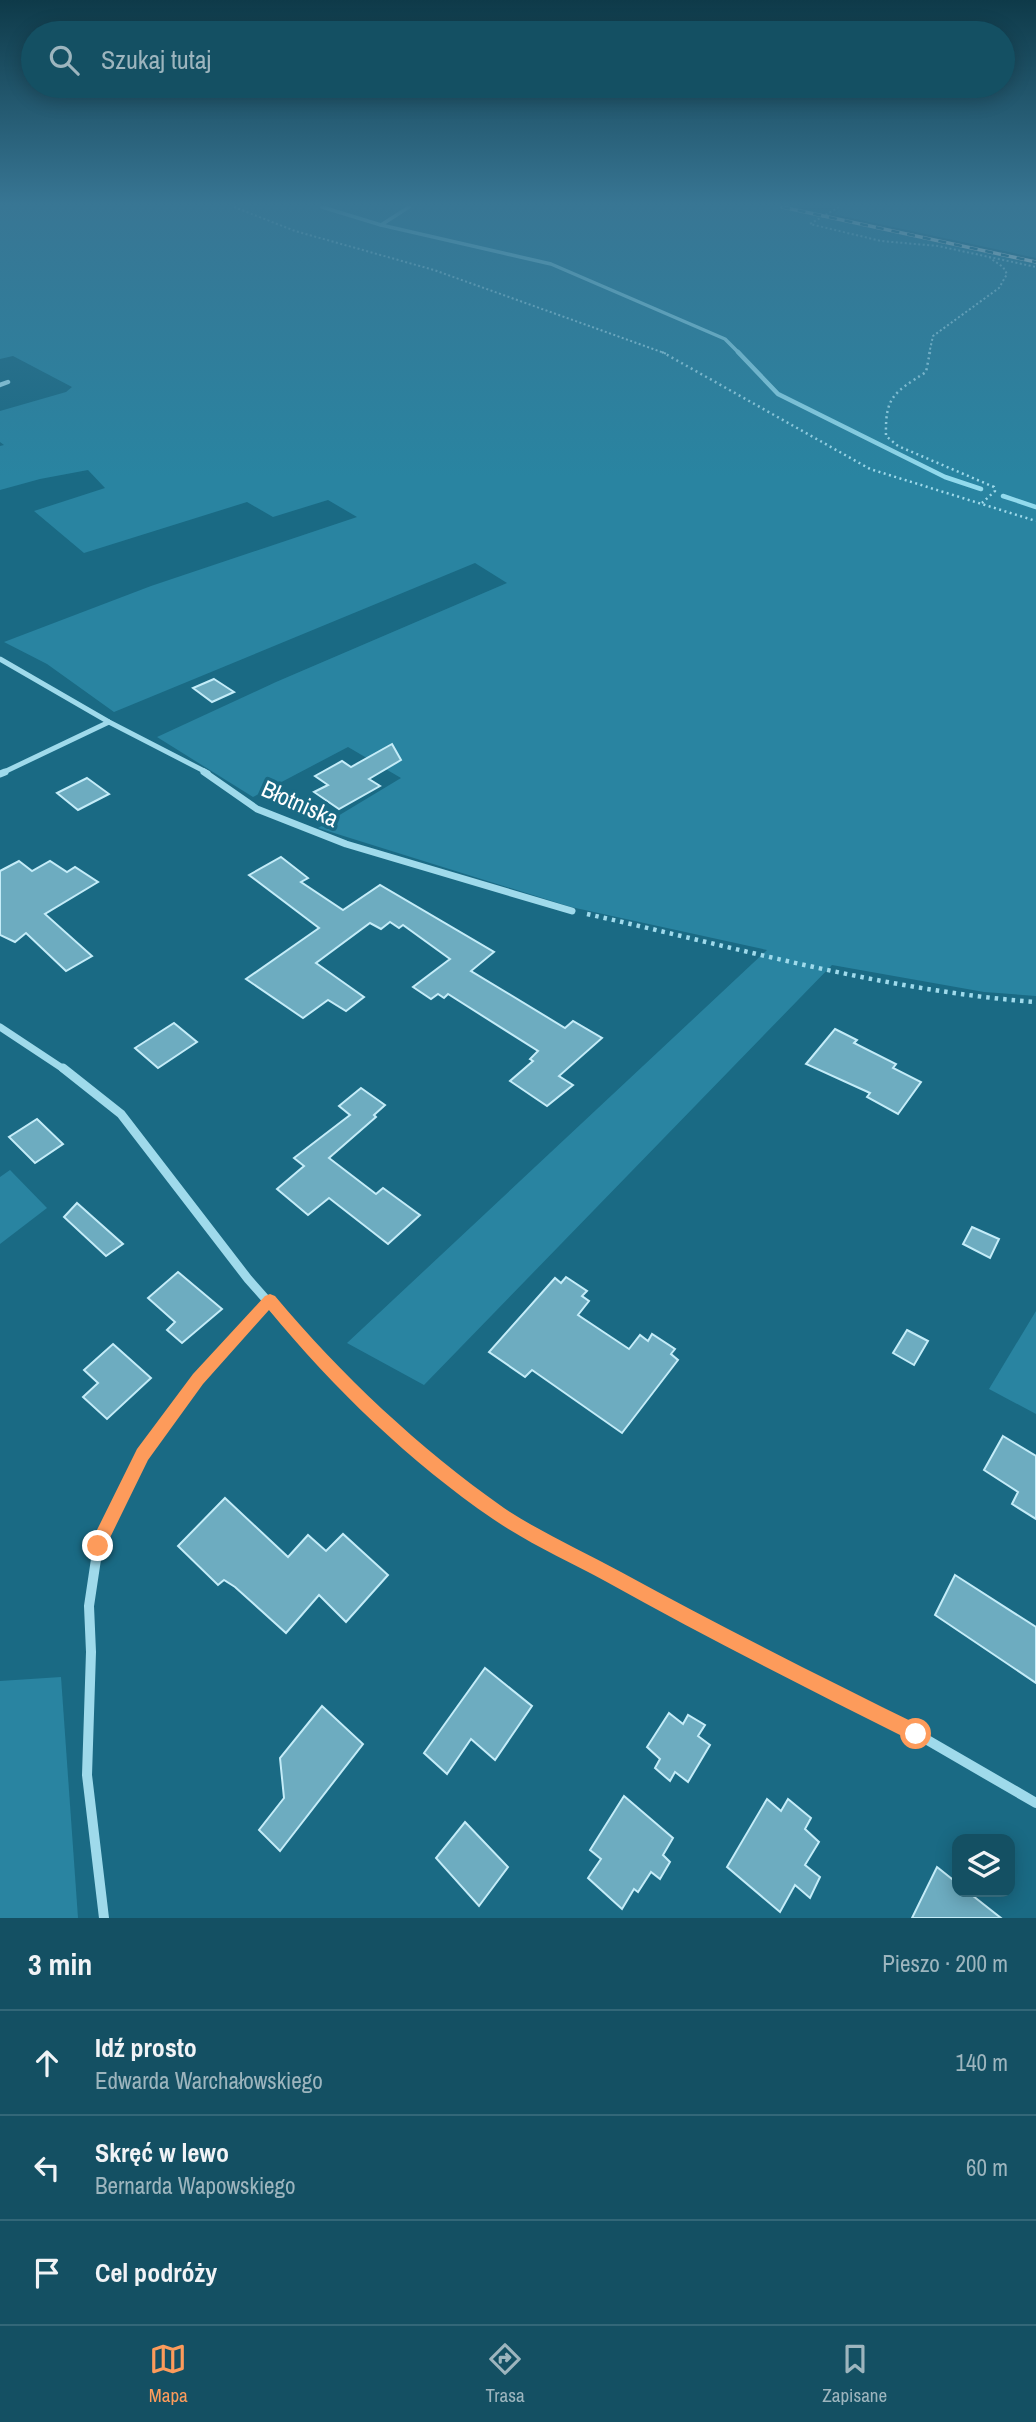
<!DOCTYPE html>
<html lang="pl">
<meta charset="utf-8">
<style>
body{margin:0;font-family:"Archivo Narrow",sans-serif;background:#215a6c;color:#f1f3f6}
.controls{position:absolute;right:21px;bottom:21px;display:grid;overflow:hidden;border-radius:14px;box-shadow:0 4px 18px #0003}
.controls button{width:63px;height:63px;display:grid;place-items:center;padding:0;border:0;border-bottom:2px solid #336778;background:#145063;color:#f1f3f6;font:35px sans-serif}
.stop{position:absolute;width:21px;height:21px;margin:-16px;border:5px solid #fd9b5b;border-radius:50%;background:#fff}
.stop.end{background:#fd9b5b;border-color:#fff;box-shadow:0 2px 7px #0008}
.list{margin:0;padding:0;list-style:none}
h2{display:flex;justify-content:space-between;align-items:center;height:91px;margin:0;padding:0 28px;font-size:30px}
h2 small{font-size:23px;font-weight:400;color:#9db5be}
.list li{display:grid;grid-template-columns:46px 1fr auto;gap:21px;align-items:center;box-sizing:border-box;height:105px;padding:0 28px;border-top:2px solid #336778}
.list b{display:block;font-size:26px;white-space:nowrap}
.list p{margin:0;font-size:23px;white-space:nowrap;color:#9db5be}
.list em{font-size:23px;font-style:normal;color:#9db5be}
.icon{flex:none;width:38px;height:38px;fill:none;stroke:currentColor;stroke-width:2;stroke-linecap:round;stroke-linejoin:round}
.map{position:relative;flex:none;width:1036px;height:1918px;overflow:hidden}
.search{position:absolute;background:#145063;box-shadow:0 4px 18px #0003;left:21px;right:21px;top:21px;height:77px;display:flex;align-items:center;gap:18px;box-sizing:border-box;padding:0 24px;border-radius:38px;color:#9db5be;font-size:26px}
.sheet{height:406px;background:#145063}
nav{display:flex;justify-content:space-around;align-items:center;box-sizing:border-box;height:98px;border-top:2px solid #336778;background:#145063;font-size:19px;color:#9db5be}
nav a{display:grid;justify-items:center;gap:4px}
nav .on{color:#fd9b5b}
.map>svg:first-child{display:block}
.green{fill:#2984a1}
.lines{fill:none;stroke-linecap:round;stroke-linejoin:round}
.stream-far1{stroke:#92daed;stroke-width:3.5}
.stream{stroke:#92daed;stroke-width:4.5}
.building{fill:#6dacc0;stroke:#c4ecf8;stroke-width:2}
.path-far2{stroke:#9fdaeb;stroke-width:2;stroke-dasharray:2 2.5;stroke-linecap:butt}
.path-far1{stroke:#9fdaeb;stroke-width:2.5;stroke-dasharray:2 3.5;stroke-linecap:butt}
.path{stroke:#9fdaeb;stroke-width:4.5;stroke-dasharray:3.5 5;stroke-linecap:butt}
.street-far4{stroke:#9fdaeb;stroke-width:4.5}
.street-far3{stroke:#9fdaeb;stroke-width:5}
.street-far2{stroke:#9fdaeb;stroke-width:7}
.street-far1{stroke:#9fdaeb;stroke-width:9}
.street{stroke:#9fdaeb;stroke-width:10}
.rail-casing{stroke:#fff;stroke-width:3.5}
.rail{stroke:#1a6a84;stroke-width:2.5;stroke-dasharray:8;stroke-linecap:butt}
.route{fill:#fd9b5b}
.labels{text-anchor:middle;stroke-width:7;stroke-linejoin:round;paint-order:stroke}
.street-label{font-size:24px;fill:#fff;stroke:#1a6a84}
</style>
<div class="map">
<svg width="1036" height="1918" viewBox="0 0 1036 1918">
<rect width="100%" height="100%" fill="#1a6a84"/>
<g class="green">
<polygon points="0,207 774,207 1036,264 1036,996 984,992 832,965 424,1385 347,1343 767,950 571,907 318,828 401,778 348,747 253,797 157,737 276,682 507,583 475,563 114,712 47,664 4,642 151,586 357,517 328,500 273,517 247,502 84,553 34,511 105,488 88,470 40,479 0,490 0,446 4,445 0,442 0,411 66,392 72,387 13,356 0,359"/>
<polygon points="843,207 1036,207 1036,258 833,214"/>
<polygon points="10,1170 47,1208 0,1244 0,1177"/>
<polygon points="1036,1311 1036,1414 989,1389"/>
<polygon points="61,1677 78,1918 0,1918 0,1681"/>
</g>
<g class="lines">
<g class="stream-far1">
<polyline points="322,207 381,225 551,264 725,339 740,354"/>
<polyline points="381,225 409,207"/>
</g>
<g class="stream">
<polyline points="738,352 778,394 945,477 981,489"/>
<polyline points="1003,496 1036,507"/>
</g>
</g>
<g class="building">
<polygon points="214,679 234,692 212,702 193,688"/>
<polygon points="392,744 401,760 369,779 380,786 339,809 314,792 328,785 315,776 342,761 351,767"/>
<polygon points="87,778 109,794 78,810 57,793"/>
<polygon points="281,857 308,878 301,882 343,910 380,885 494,952 471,971 565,1028 573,1021 602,1038 559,1076 573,1085 547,1106 510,1081 533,1061 530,1059 538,1051 448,994 444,998 438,994 431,999 413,987 450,959 403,925 399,928 390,922 381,929 370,923 316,963 364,997 346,1011 328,1000 303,1018 246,979 319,928 249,875"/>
<polygon points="19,861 32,871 50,861 67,872 75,867 98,882 45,914 92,956 66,971 26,933 15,942 0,935 0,871"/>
<polygon points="174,1023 197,1042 158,1068 135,1048"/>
<polygon points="835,1029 857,1040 854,1043 896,1064 893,1068 921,1082 898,1114 867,1097 870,1093 806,1064"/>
<polygon points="361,1088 385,1105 374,1115 376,1117 329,1158 376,1194 383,1188 420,1215 388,1244 329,1198 308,1215 277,1189 304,1166 294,1158 350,1115 339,1106"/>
<polygon points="37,1119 63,1144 35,1163 9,1137"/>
<polygon points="77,1203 123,1244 106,1256 64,1217"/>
<polygon points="972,1227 999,1239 990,1258 963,1244"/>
<polygon points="178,1272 222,1309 182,1343 167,1330 175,1322 148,1298"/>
<polygon points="566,1277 587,1291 582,1296 589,1301 578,1315 629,1349 640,1335 648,1341 652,1334 675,1349 671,1354 678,1360 622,1433 532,1370 525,1377 489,1352 555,1278 561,1283"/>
<polygon points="907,1330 928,1341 914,1365 893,1353"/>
<polygon points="113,1344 151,1378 107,1419 83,1397 98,1383 84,1370"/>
<polygon points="1003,1436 1036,1456 1036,1519 1012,1504 1018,1492 984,1470"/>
<polygon points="225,1498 288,1557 308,1535 326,1551 343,1534 388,1575 346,1622 319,1595 286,1633 235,1587 224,1580 218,1585 178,1546"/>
<polygon points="955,1575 1036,1627 1036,1683 935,1615"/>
<polygon points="485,1668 532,1706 495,1760 471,1739 447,1774 424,1753"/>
<polygon points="322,1706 363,1744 280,1851 259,1830 284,1798 280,1758"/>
<polygon points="669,1713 683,1724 688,1715 705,1725 698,1736 710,1745 688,1782 675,1772 670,1781 655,1768 660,1759 647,1747"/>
<polygon points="624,1796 673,1838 663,1855 670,1862 660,1879 651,1872 638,1892 634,1889 622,1909 588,1878 601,1859 590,1850"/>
<polygon points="767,1799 781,1811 788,1799 811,1818 805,1829 819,1842 805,1865 820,1877 810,1898 795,1885 780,1912 727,1867"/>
<polygon points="465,1822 508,1867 479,1906 436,1858"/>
<polygon points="937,1867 957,1883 957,1892 968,1892 1001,1918 912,1918"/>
</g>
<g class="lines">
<g class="path-far2">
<polyline points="234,207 295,231 434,270 667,354"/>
<polyline points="839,207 810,224 881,241 938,246 1036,267"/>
<polyline points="929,354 933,336 999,288 1007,274 1003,267 990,258"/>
</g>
<g class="path-far1">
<polyline points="662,352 870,469 1036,521"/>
<path d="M930,352L926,372C894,393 885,396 886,436L898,446L994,487L995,491L982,503"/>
</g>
<path class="path" d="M587,914C735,947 885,991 1036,1002"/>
<polyline class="street-far4" points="0,385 8,382"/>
<g class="street-far3">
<polyline points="0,659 109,722 208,773"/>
<polyline points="2,773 109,722"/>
</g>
<g class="street-far2">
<polyline points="204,772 257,809 346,844 572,911"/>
<polyline points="0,774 5,772"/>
<polyline points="0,1027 65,1070"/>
</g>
<g class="street-far1">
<polyline points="63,1068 121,1114 248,1279 308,1347 412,1444"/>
<polyline points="150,1444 198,1379 270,1300"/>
</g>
<g class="street">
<polyline points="410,1443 440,1471 502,1515 710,1630 917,1734 1036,1803"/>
<polyline points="104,1918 87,1775 91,1652 89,1606 98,1546 142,1455 151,1443"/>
</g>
<g class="rail-casing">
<polyline id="rail" points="782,207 1036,262"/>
</g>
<use href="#rail" class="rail"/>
</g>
<linearGradient id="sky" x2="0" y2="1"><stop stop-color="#0e3a49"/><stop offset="0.43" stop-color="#387694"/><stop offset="1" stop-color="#387694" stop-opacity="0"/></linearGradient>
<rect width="1036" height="476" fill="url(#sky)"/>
<path class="route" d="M270,1294L275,1296C341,1375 419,1448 504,1508C540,1532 582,1551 621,1572C720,1626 821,1677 923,1727L926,1734L923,1740L916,1743L910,1740C807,1688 705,1637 605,1581C568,1561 528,1543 493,1519C410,1462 334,1389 269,1310L203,1384L148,1460L103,1552L98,1555L92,1552L89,1546L92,1540L137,1449L193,1374L265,1296Z"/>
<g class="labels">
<g class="street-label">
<text transform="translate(300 804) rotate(24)" y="8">Błotniska</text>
</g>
</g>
</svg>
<div class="controls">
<button><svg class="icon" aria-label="layers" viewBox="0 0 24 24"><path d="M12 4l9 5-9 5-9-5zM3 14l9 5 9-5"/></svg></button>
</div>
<div class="stop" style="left:916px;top:1734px"></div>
<div class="stop end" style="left:98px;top:1546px"></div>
<div class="search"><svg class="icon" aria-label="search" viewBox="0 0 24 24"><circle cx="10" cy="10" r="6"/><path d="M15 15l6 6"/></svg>Szukaj tutaj</div>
</div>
<section class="sheet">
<h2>3 min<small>Pieszo · 200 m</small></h2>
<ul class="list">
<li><svg class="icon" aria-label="ahead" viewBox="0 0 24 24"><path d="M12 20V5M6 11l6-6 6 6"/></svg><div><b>Idź prosto</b><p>Edwarda Warchałowskiego</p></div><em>140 m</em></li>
<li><svg class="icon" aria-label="left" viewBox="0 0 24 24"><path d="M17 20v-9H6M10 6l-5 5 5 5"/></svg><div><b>Skręć w lewo</b><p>Bernarda Wapowskiego</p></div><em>60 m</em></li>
<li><svg class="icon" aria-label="arrive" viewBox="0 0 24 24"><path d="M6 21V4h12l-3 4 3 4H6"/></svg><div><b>Cel podróży</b></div></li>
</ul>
</section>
<nav>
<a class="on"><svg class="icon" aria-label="map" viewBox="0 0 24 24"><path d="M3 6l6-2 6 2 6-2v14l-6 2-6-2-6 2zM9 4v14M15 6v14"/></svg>Mapa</a>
<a><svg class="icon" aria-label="directions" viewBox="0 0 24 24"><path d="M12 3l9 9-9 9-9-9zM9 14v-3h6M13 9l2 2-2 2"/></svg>Trasa</a>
<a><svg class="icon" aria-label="saved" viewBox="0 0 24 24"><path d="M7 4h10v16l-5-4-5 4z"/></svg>Zapisane</a>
</nav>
